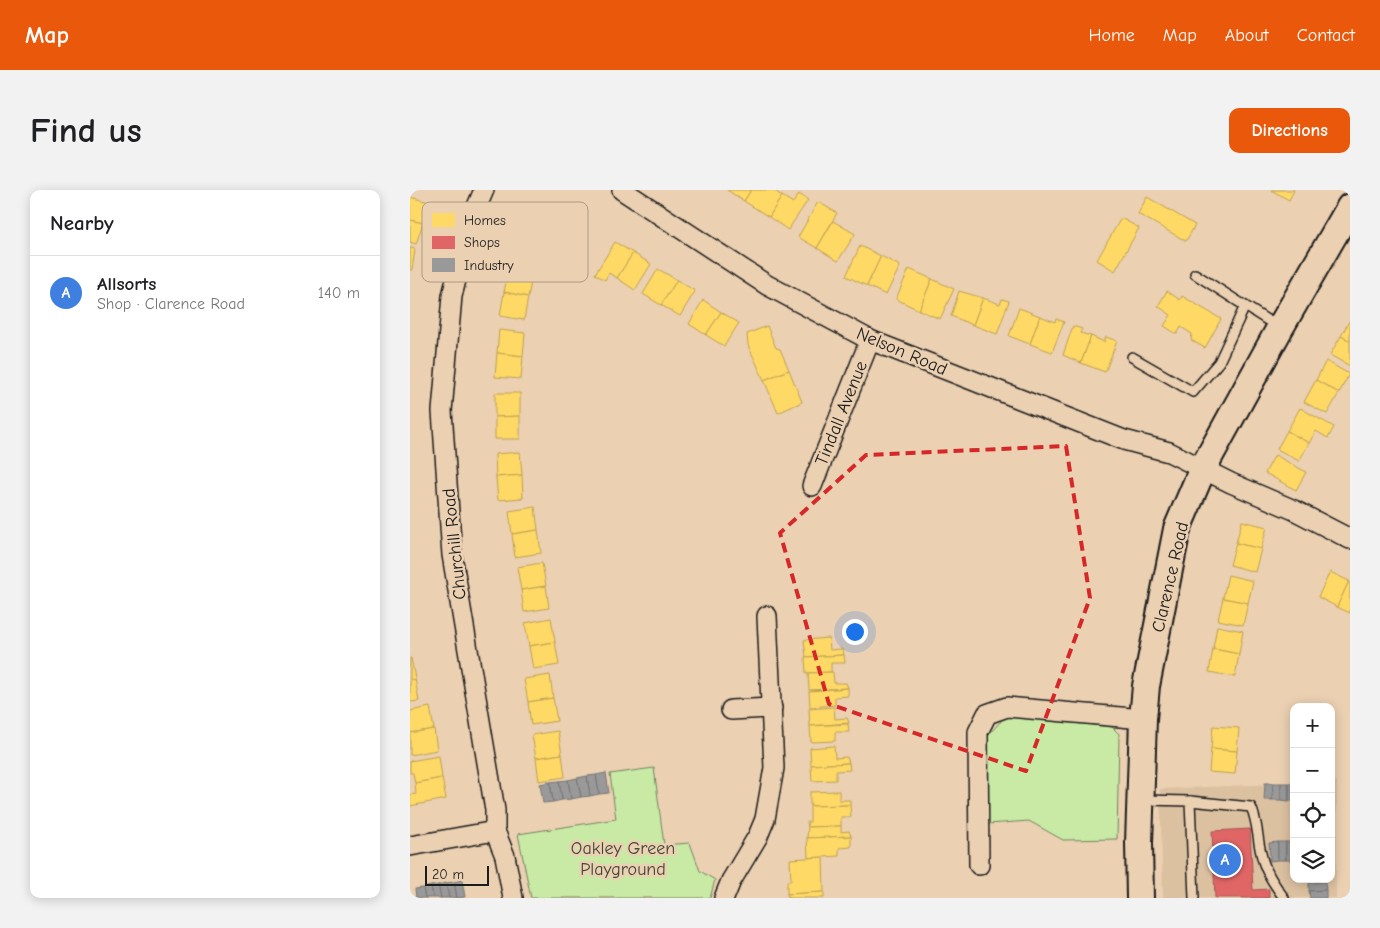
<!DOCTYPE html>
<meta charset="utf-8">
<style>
body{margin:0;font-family:"Comic Neue",sans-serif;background:#f2f2f2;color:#202124}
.controls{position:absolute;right:15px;bottom:15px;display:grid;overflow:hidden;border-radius:10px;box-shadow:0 2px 12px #0003}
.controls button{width:45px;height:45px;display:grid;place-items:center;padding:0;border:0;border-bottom:1px solid #e0e0e0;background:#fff;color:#202124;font:25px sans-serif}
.scale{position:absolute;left:15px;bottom:12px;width:64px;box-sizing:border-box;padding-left:5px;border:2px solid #1c1c1c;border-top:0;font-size:14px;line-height:18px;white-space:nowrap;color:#1c1c1c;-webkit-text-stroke:4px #ebd0b2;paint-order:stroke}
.you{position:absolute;left:444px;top:441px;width:18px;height:18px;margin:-12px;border:4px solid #fff;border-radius:50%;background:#1a73e8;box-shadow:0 0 0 8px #1a73e833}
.badge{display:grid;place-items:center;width:32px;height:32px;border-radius:50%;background:#ea580c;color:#fff;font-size:16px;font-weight:700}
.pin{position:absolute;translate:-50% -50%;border:2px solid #fff;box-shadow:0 1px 5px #0006}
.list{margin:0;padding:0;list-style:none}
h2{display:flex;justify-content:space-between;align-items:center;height:65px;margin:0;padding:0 20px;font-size:21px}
h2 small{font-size:16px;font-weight:400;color:#757577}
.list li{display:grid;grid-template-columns:32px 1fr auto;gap:15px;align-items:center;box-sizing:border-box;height:75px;padding:0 20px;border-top:1px solid #e0e0e0}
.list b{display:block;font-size:19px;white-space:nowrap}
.list p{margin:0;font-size:16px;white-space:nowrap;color:#757577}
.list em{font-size:16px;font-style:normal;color:#757577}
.icon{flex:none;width:28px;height:28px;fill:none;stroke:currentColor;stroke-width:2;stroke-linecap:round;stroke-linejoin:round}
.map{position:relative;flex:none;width:940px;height:708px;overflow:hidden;border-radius:10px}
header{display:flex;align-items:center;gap:30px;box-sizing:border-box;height:70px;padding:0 25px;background:#ea580c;color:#fff}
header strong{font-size:24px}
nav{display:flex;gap:28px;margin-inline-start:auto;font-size:18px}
.intro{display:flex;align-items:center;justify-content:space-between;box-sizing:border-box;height:120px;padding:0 30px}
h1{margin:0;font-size:35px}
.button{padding:12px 22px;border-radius:10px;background:#ea580c;color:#fff;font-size:18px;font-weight:700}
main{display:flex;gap:30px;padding:0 30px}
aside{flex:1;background:#fff;border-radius:10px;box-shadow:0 2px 12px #0003}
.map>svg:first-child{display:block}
.built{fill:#dcc1a1}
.green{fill:#c8eaa4;stroke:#728360}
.homes{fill:#ffd966;stroke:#bba050}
.shops{fill:#e06666;stroke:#a55050}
.industry{fill:#999;stroke:#747474}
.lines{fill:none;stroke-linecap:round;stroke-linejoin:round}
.lane-casing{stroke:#1c1c1c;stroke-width:12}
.street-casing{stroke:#1c1c1c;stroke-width:22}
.secondary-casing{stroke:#1c1c1c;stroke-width:30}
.lane{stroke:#ebd0b2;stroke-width:9}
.street{stroke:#ebd0b2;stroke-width:19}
.secondary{stroke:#ebd0b2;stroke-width:26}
.marked{fill:none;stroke:#d62828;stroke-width:4;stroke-dasharray:10 6;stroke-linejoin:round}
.labels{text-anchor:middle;stroke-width:5;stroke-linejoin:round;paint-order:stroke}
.street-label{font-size:18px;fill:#1c1c1c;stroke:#ebd0b2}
.park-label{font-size:18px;fill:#3e4537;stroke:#ebd0b2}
.key{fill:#ebd0b2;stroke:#ad9a85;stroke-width:1}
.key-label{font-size:14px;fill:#1c1c1c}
</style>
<header>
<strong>Map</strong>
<nav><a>Home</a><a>Map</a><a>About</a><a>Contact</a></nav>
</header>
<div class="intro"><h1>Find us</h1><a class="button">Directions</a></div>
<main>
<aside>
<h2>Nearby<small></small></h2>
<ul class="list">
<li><span class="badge" style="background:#3f7fe0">A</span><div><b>Allsorts</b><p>Shop · Clarence Road</p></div><em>140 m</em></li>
</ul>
</aside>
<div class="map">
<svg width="940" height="708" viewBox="0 0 940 708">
<rect width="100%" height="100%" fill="#ebd0b2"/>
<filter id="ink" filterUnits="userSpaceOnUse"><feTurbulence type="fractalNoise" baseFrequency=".02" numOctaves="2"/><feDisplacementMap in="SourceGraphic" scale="10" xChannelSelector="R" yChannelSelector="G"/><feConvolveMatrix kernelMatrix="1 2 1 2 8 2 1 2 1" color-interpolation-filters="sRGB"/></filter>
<g filter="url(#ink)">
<polygon class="built" points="921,591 927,591 926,708 753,708 750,599 884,593 884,689 921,689"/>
<g class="green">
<polygon points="596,526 702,537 709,544 707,649 653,650 619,631 578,634 576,547"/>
<polygon points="244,578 254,655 280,653 290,681 305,690 300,708 121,708 108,644 206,629 200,584"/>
</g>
<g class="homes">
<polygon points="317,0 341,0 334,11"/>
<polygon points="341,0 363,0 372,6 359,27 334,11"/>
<polygon points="861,0 884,0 879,10"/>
<polygon points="389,4 398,10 378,40 359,27 372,6 383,13"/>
<polygon points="0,7 19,12 13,33 0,30"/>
<polygon points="737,7 785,35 776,51 728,24"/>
<polygon points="408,12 427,23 407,58 388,47"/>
<polygon points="711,28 729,38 705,81 687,70"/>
<polygon points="0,30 13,33 6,54 0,52"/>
<polygon points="423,31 445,44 428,71 407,58"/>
<polygon points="205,52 223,63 207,88 199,83 195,90 185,84"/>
<polygon points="450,56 471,66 457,96 436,86"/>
<polygon points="0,58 5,59 2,80 0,80"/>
<polygon points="223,63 241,74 225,100 207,88"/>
<polygon points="471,66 490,76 476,105 457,96"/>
<polygon points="99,79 123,83 118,107 94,102"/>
<polygon points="248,79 267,90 251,115 233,104"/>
<polygon points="499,79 522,89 509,120 486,109"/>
<polygon points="522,89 544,99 530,129 509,120"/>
<polygon points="267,90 285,101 270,126 251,115"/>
<polygon points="549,101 573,108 563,135 541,126"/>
<polygon points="757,101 770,110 772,106 811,129 795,158 781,150 782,144 771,137 767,144 754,136 761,125 748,116"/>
<polygon points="94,102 118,107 114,130 90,126"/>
<polygon points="573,108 590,114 592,109 599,111 587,144 563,135"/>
<polygon points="293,110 311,122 296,145 279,134"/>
<polygon points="609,118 630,126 620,154 599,146"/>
<polygon points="311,122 329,133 314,156 296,145"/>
<polygon points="630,126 645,132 646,129 654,132 642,162 620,154"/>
<polygon points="940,130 940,151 931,146"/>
<polygon points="357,136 366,158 370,159 379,180 354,190 338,155 337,144"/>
<polygon points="663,136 672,139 670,143 681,146 671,173 653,165"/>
<polygon points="89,140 115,143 113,166 87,163"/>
<polygon points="681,146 694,152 696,147 707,151 695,182 671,173"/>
<polygon points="931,146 940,151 940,176 920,165"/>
<polygon points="87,163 113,166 111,189 85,187"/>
<polygon points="916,171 939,184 929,203 906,190"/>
<polygon points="379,180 392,212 368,223 354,190"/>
<polygon points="906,190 929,203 917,224 894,212"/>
<polygon points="85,203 110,203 110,226 85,227"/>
<polygon points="890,218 924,237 918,248 906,241 899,253 877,241"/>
<polygon points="110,226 110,249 85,249 85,227"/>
<polygon points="877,241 899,253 889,271 867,259"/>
<polygon points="110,262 112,285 86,287 85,264"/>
<polygon points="865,265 896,282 886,300 855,283"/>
<polygon points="112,285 113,308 88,310 86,287"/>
<polygon points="125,317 128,340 102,344 99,321"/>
<polygon points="832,331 857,337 851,359 826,353"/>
<polygon points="128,340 131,363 105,367 102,344"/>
<polygon points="826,353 851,359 845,382 820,375"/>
<polygon points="132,373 136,396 111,400 107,377"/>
<polygon points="920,382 939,391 927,417 908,407"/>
<polygon points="818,385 843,391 838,413 813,408"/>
<polygon points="939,391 940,392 940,423 927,417"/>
<polygon points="136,396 139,418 114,422 111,400"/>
<polygon points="813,408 838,413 833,435 808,430"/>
<polygon points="141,428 145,452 119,456 115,433"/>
<polygon points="807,436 833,441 829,464 803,459"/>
<polygon points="419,448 420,460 432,459 434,465 396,467 394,450"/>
<polygon points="145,452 149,475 123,479 119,456"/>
<polygon points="803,459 829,464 825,487 799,482"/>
<polygon points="434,465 435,473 421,473 421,482 396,483 395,467"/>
<polygon points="0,468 1,468 5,489 0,490"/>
<polygon points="423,482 424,493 436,493 438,498 399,500 398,483"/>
<polygon points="140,485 143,508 118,512 114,489"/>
<polygon points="5,489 9,511 0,512 0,490"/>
<polygon points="438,498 438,506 425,507 425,515 400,517 399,501"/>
<polygon points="143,508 147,531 121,535 118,512"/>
<polygon points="20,517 24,539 0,543 0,521"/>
<polygon points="424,517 425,529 437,528 439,533 400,536 399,519"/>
<polygon points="438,534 439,542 425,542 425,551 401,552 400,536"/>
<polygon points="803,536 829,538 827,561 801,559"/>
<polygon points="24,539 27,560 0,565 0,543"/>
<polygon points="148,541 152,564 126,568 122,545"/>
<polygon points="424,556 425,568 437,567 439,573 401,575 400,558"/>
<polygon points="801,559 827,561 825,584 799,582"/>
<polygon points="152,564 155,587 129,591 126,568"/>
<polygon points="29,566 32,588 5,593 3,583 0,583 0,571"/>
<polygon points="439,573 440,580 426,581 426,590 402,591 401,575"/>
<polygon points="32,588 36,609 0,616 0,605 6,604 5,593"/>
<polygon points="429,601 429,610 440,610 440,615 400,616 400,602"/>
<polygon points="440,615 441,627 431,627 431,636 398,637 397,632 400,632 400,616"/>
<polygon points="431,636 431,642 439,641 441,646 397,648 398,637"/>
<polygon points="441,646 441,657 429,658 429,666 398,668 397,648"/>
<polygon points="413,667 414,702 377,704 377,691 381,691 380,669"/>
<polygon points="414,702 414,708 378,708 377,704"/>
</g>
<polygon class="shops" points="840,639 843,700 859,699 859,708 805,708 802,641"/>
<g class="industry">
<polygon points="196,583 199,603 189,604 186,585"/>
<polygon points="186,585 189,604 180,606 177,586"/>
<polygon points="177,586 180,606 171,607 167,588"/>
<polygon points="167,588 171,607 161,609 158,590"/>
<polygon points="158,590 161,609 152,610 149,591"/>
<polygon points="149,591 152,610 143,612 140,592"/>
<polygon points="140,592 143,612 133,613 130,594"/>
<polygon points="855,593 863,593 862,610 854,610"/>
<polygon points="863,593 871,593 871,610 862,610"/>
<polygon points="871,593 879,593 879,611 871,610"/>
<rect x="879" y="593" width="5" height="18"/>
<polygon points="868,652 868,670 860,671 859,653"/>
<rect x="868" y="652" width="8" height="18"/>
<rect x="876" y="652" width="8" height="18"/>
<polygon points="52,690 55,707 47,708 44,692"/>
<polygon points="44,692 47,708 39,708 36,693"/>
<polygon points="915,692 916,700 899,701 899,693"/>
<polygon points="36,693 39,708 31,708 28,695"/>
<polygon points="28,695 31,708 23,708 21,696"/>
<polygon points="21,696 23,708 15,708 13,698"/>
<polygon points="13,698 15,708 6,708 5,699"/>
<polygon points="916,700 916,708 900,708 899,701"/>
</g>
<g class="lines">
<g class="lane-casing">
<g id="lane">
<polyline points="785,84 868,137"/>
<polyline points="722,167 783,202 809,172 835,116"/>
<polyline points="733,610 780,611 784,708"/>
<path d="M780,611L841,617C848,632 847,647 851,663C854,680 864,694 874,708"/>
</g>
</g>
<g class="street-casing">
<g id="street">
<polyline points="74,0 61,30 42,106 32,221 42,365 85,620 85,641 95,666 103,708"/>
<polyline points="212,0 357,95 460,150 714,250 759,262 821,293 884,320 940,349"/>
<polyline points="402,296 460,150"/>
<polyline points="321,520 362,518"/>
<polyline points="0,656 85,641"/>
<polyline points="569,675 568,542 577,524 597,517 733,529"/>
<polyline points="314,708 321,691 348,646 355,629 364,578 357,426"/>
</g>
</g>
<g class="secondary-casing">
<polyline id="secondary" points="730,708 729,653 733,529 736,496 767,339 793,278 870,138 940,17"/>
</g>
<use href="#lane" class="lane"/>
<use href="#street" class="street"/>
<use href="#secondary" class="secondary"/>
</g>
</g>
<path class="marked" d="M656,256L680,408L616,581L419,514L370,343L456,265Z"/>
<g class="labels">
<g class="street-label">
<text transform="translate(492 161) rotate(23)" y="6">Nelson Road</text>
<text transform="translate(431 223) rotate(-68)" y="6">Tindall Avenue</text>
<text transform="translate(44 354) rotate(-96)" y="6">Churchill Road</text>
<text transform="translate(760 387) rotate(-77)" y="6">Clarence Road</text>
</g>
<g class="park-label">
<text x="213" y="664">Oakley Green<tspan x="213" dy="21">Playground</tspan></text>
</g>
</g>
<rect x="12" y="12" width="166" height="80" rx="8" class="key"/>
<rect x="22" y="23" width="23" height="14" fill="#ffd966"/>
<rect x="22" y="46" width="23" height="13" fill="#e06666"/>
<rect x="22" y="68" width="23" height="14" fill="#999"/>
<g class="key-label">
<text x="54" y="35">Homes</text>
<text x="54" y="57">Shops</text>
<text x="54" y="80">Industry</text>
</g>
</svg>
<div class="controls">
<button>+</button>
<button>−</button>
<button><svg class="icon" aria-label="locate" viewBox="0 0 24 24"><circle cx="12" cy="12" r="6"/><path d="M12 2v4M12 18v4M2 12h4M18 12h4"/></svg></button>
<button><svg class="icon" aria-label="layers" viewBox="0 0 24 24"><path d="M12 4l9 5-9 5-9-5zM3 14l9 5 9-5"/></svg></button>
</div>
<div class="scale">20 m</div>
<div class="you"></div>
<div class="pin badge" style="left:815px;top:670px;background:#3f7fe0">A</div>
</div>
</main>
